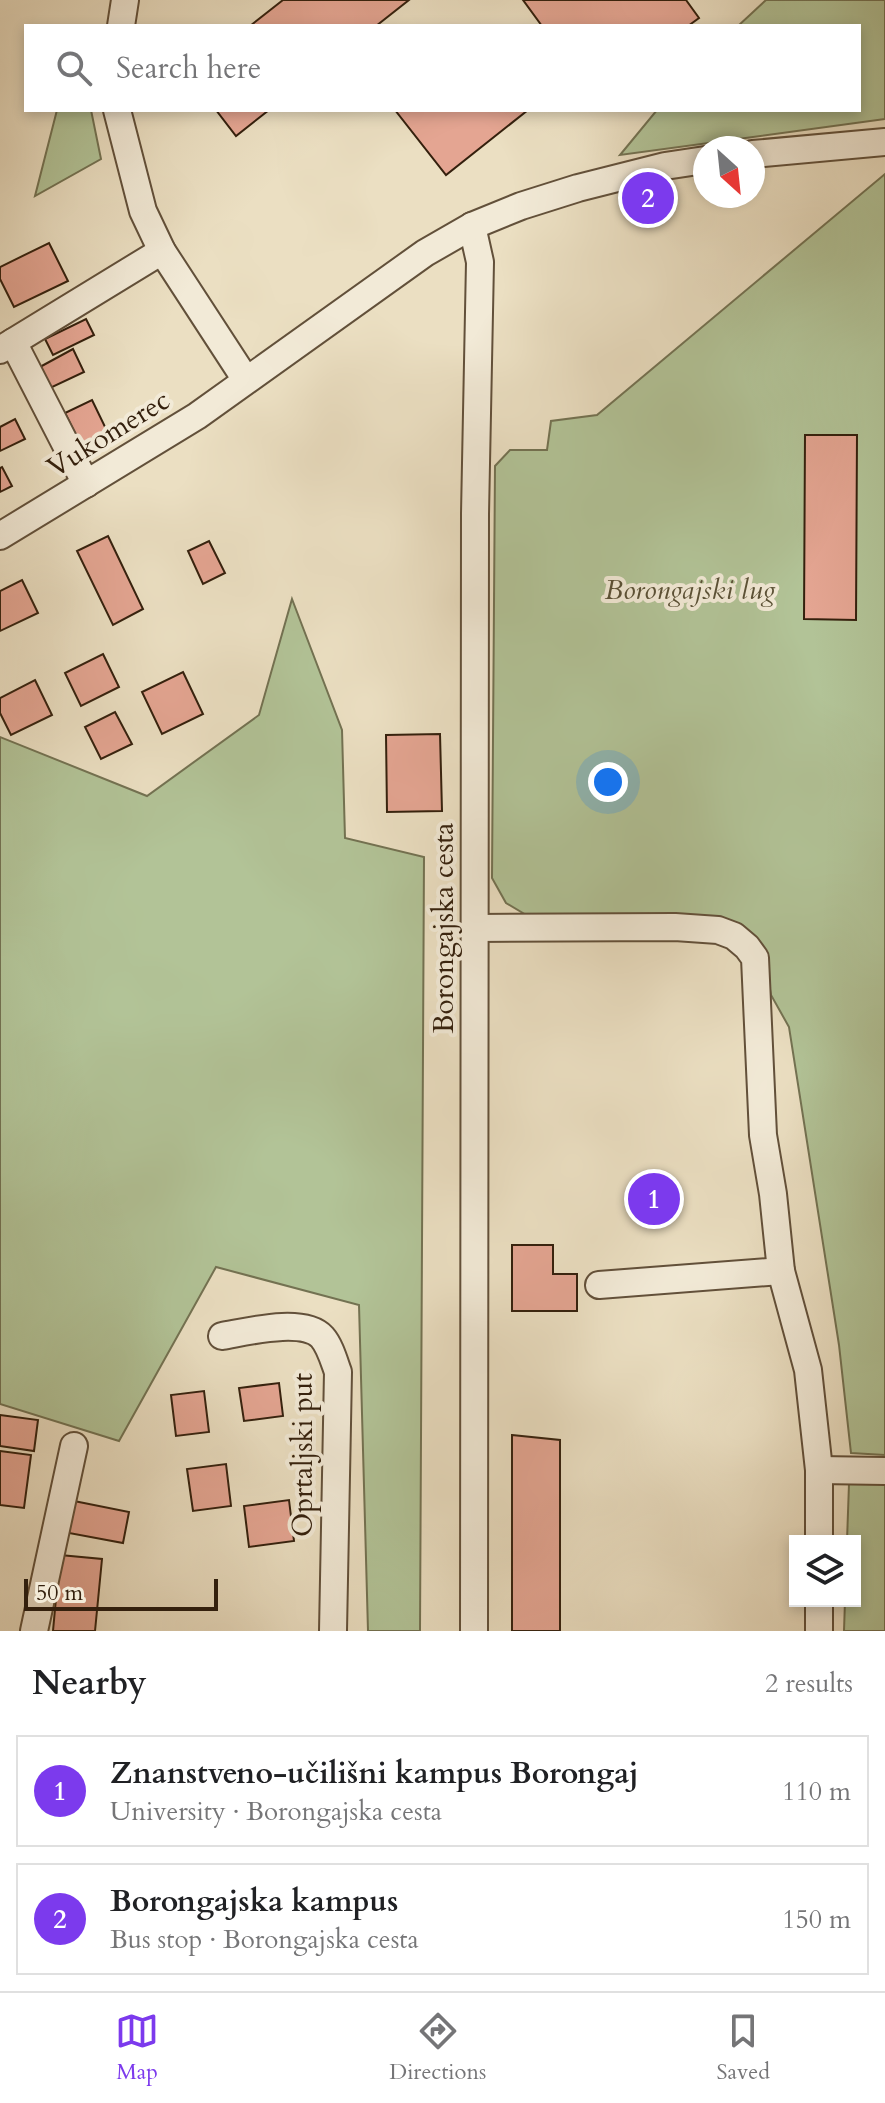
<!DOCTYPE html>
<meta charset="utf-8">
<style>
body{margin:0;font-family:Cardo,serif;background:#f6f6f6;color:#202124}
.controls{position:absolute;right:24px;bottom:24px;display:grid;overflow:hidden;border-radius:0px;box-shadow:0 4px 12px #0003}
.controls button{width:72px;height:72px;display:grid;place-items:center;padding:0;border:0;border-bottom:2px solid #e0e0e0;background:#fff;color:#202124;font:40px sans-serif}
.compass{position:absolute;left:693px;top:136px;width:72px;height:72px;border-radius:50%;background:#fff;box-shadow:0 4px 12px #0003;rotate:153deg}
.scale{position:absolute;left:24px;bottom:20px;width:194px;box-sizing:border-box;padding-left:8px;border:4px solid #34200d;border-top:0;font-size:22px;line-height:28px;white-space:nowrap;color:#34200d;-webkit-text-stroke:6px #f2ead7;paint-order:stroke}
.you{position:absolute;left:608px;top:782px;width:28px;height:28px;margin:-20px;border:6px solid #fff;border-radius:50%;background:#1a73e8;box-shadow:0 0 0 12px #1a73e833}
.badge{display:grid;place-items:center;width:52px;height:52px;border-radius:50%;background:#7c3aed;color:#fff;font-size:26px;font-weight:700}
.pin{position:absolute;translate:-50% -50%;border:4px solid #fff;box-shadow:0 2px 8px #0006}
.list{margin:0;padding:0;list-style:none}
h2{display:flex;justify-content:space-between;align-items:center;height:104px;margin:0;padding:0 32px;font-size:34px}
h2 small{font-size:26px;font-weight:400;color:#757577}
.list li{display:grid;grid-template-columns:52px 1fr auto;gap:24px;align-items:center;box-sizing:border-box;height:112px;margin:0 16px 16px;padding:0 16px;border:2px solid #e0e0e0;border-radius:0px}
.list b{display:block;font-size:30px;white-space:nowrap}
.list p{margin:0;font-size:26px;white-space:nowrap;color:#757577}
.list em{font-size:26px;font-style:normal;color:#757577}
.icon{flex:none;width:44px;height:44px;fill:none;stroke:currentColor;stroke-width:2;stroke-linecap:round;stroke-linejoin:round}
.map{position:relative;flex:none;width:885px;height:1631px;overflow:hidden}
.search{position:absolute;background:#fff;box-shadow:0 4px 12px #0003;left:24px;right:24px;top:24px;height:88px;display:flex;align-items:center;gap:20px;box-sizing:border-box;padding:0 28px;border-radius:0px;color:#757577;font-size:30px}
.sheet{height:360px;background:#fff}
nav{display:flex;justify-content:space-around;align-items:center;box-sizing:border-box;height:112px;border-top:2px solid #e0e0e0;background:#fff;font-size:22px;color:#757577}
nav a{display:grid;justify-items:center;gap:4px}
nav .on{color:#7c3aed}
.map>svg:first-child{display:block}
.green{fill:#b2c397;stroke:#737252;stroke-width:2}
.building{fill:#e4a592;stroke:#34200d;stroke-width:2}
.lines{fill:none;stroke-linecap:round;stroke-linejoin:round}
.minor-casing{stroke:#62503a;stroke-width:30}
.minor{stroke:#f2ead7;stroke-width:26}
.labels{text-anchor:middle;stroke-width:8;stroke-linejoin:round;paint-order:stroke}
.street-label{font-size:28px;fill:#34200d;stroke:#f2ead7}
.park-label{font-size:28px;font-style:italic;fill:#5a5136;stroke:#f2ead7}
</style>
<div class="map">
<svg width="885" height="1631" viewBox="0 0 885 1631">
<rect width="100%" height="100%" fill="#ebdfc2"/>
<filter id="stains"><feTurbulence type="fractalNoise" baseFrequency=".0025" numOctaves="4"/><feColorMatrix values="0 0 0 0 .2 0 0 0 0 .09 0 0 0 0 .02 0 0 0 .5 -.17"/></filter>
<radialGradient id="worn" r=".72"><stop offset=".6" stop-color="#630" stop-opacity="0"/><stop offset="1" stop-color="#630" stop-opacity=".3"/></radialGradient>
<g class="green">
<polygon points="766,0 885,0 885,119 620,155 657,110 859,110 859,26 738,26"/>
<polygon points="57,110 91,110 101,159 35,196"/>
<polygon points="885,174 885,1455 851,1453 839,1345 789,1027 771,995 763,952 728,921 713,916 533,919 506,903 492,878 495,466 510,450 547,450 551,421 597,415"/>
<polygon points="292,599 342,730 345,838 424,857 420,1631 368,1631 359,1305 216,1267 119,1441 0,1404 0,737 147,796 259,715"/>
<polygon points="861,1475 885,1476 885,1631 844,1631 845,1601 855,1601 855,1541 847,1541 849,1484"/>
</g>
<g class="building">
<polygon points="283,0 409,0 376,26 250,26"/>
<polygon points="523,0 686,0 699,18 688,26 542,26"/>
<polygon points="216,110 269,110 236,136"/>
<polygon points="395,110 528,110 446,175"/>
<polygon points="49,243 68,281 14,307 0,279 0,267"/>
<polygon points="86,319 94,335 53,355 45,339"/>
<polygon points="73,349 84,372 48,389 38,368"/>
<polygon points="92,400 108,433 81,446 65,413"/>
<polygon points="15,419 25,439 0,451 0,427"/>
<polygon points="805,435 857,435 856,620 804,619"/>
<polygon points="2,467 12,486 0,492 0,468"/>
<polygon points="108,536 143,609 113,625 77,551"/>
<polygon points="209,541 225,573 203,584 188,551"/>
<polygon points="22,580 38,613 0,631 0,591"/>
<polygon points="103,654 119,687 81,706 65,673"/>
<polygon points="183,672 203,714 162,734 142,692"/>
<polygon points="35,680 52,715 11,735 0,713 0,698"/>
<polygon points="115,712 132,744 101,759 85,727"/>
<polygon points="440,734 442,811 387,812 386,735"/>
<polygon points="512,1245 553,1245 553,1274 577,1274 577,1311 512,1311"/>
<polygon points="279,1383 283,1416 244,1421 239,1388"/>
<polygon points="204,1391 209,1432 176,1436 171,1395"/>
<polygon points="0,1415 38,1420 34,1451 0,1446"/>
<polygon points="512,1435 560,1440 560,1631 512,1631"/>
<polygon points="0,1451 31,1455 24,1508 0,1505"/>
<polygon points="226,1464 231,1506 193,1511 187,1469"/>
<polygon points="289,1500 294,1541 249,1547 244,1506"/>
<polygon points="74,1501 129,1512 123,1543 69,1533"/>
<polygon points="60,1555 102,1559 95,1631 53,1631"/>
</g>
<g class="lines">
<g class="minor-casing">
<g id="minor">
<polyline points="121,26 125,0"/>
<polyline points="117,110 143,211 162,251 246,380"/>
<polyline points="753,154 885,142"/>
<polyline points="472,226 480,262 475,514 474,1631"/>
<polyline points="13,342 86,484"/>
<polyline points="0,350 162,251"/>
<polyline points="0,536 197,416 425,253 472,226 521,206 578,188 665,166 705,160"/>
<polyline points="475,928 675,927 718,930 734,936 747,947 755,958 763,1135 773,1194 781,1271 808,1370 819,1470 819,1541"/>
<polyline points="599,1285 781,1271"/>
<path d="M222,1336C246,1332 303,1317 322,1337C330,1346 334,1361 338,1372L333,1631"/>
<polyline points="819,1470 885,1471"/>
<polyline points="819,1601 819,1631"/>
<polyline points="34,1631 74,1446"/>
</g>
</g>
<use href="#minor" class="minor"/>
</g>
<g class="labels">
<g class="street-label">
<text transform="translate(108 433) rotate(-32)" y="10">Vukomerec</text>
<text transform="translate(443 928) rotate(-90)" y="10">Borongajska cesta</text>
<text transform="translate(302 1455) rotate(-90)" y="10">Oprtaljski put</text>
</g>
<g class="park-label">
<text x="690" y="599">Borongajski lug</text>
</g>
</g>
<rect width="100%" height="100%" filter="url(#stains)"/>
<rect width="100%" height="100%" fill="url(#worn)"/>
</svg>
<div class="controls">
<button><svg class="icon" aria-label="layers" viewBox="0 0 24 24"><path d="M12 4l9 5-9 5-9-5zM3 14l9 5 9-5"/></svg></button>
</div>
<svg class="compass" viewBox="-18 -18 36 36"><path d="M0-13l5 13h-10z" fill="#e53935"/><path d="M0 13l5-13h-10z" fill="#757577"/></svg>
<div class="scale">50 m</div>
<div class="you"></div>
<div class="pin badge" style="left:654px;top:1199px">1</div>
<div class="pin badge" style="left:648px;top:198px">2</div>
<div class="search"><svg class="icon" aria-label="search" viewBox="0 0 24 24"><circle cx="10" cy="10" r="6"/><path d="M15 15l6 6"/></svg>Search here</div>
</div>
<section class="sheet">
<h2>Nearby<small>2 results</small></h2>
<ul class="list">
<li><span class="badge">1</span><div><b>Znanstveno-učilišni kampus Borongaj</b><p>University · Borongajska cesta</p></div><em>110 m</em></li>
<li><span class="badge">2</span><div><b>Borongajska kampus</b><p>Bus stop · Borongajska cesta</p></div><em>150 m</em></li>
</ul>
</section>
<nav>
<a class="on"><svg class="icon" aria-label="map" viewBox="0 0 24 24"><path d="M3 6l6-2 6 2 6-2v14l-6 2-6-2-6 2zM9 4v14M15 6v14"/></svg>Map</a>
<a><svg class="icon" aria-label="directions" viewBox="0 0 24 24"><path d="M12 3l9 9-9 9-9-9zM9 14v-3h6M13 9l2 2-2 2"/></svg>Directions</a>
<a><svg class="icon" aria-label="saved" viewBox="0 0 24 24"><path d="M7 4h10v16l-5-4-5 4z"/></svg>Saved</a>
</nav>
